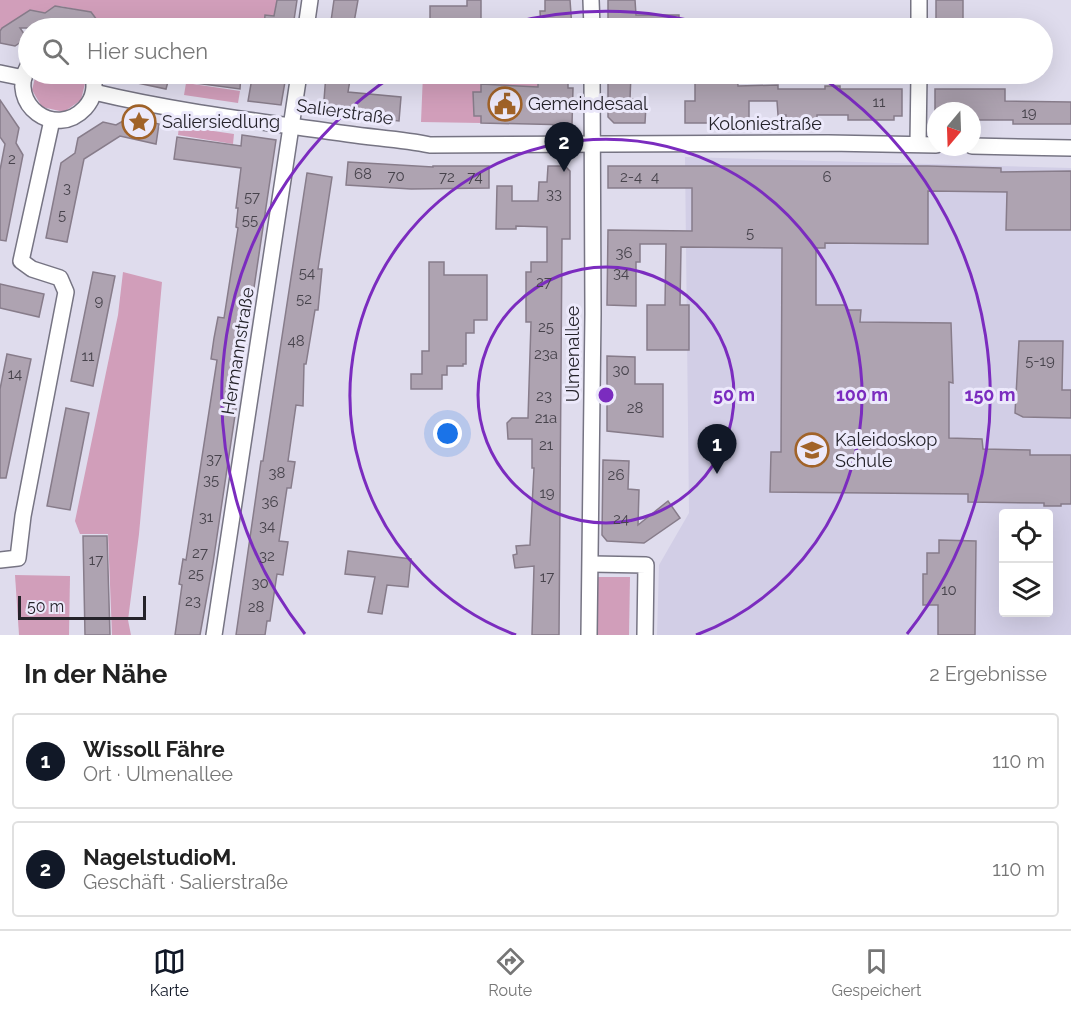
<!DOCTYPE html>
<html lang="de">
<meta charset="utf-8">
<style>
body{margin:0;font-family:Raleway,sans-serif;background:#f2f2f2;color:#222}
.controls{position:absolute;right:18px;bottom:18px;display:grid;overflow:hidden;border-radius:6px;box-shadow:0 6px 24px #0002}
.controls button{width:54px;height:54px;display:grid;place-items:center;padding:0;border:0;border-bottom:2px solid #e0e0e0;background:#fff;color:#222;font:30px sans-serif}
.compass{position:absolute;left:927px;top:102px;width:54px;height:54px;border-radius:50%;background:#fff;box-shadow:0 6px 24px #0002;rotate:199deg}
.scale{position:absolute;left:18px;bottom:15px;width:128px;box-sizing:border-box;padding-left:6px;border:3px solid #25232a;border-top:0;font-size:16px;line-height:21px;white-space:nowrap;color:#25232a;-webkit-text-stroke:4px #ece9fb;paint-order:stroke}
.you{position:absolute;left:448px;top:434px;width:21px;height:21px;margin:-15px;border:4px solid #fff;border-radius:50%;background:#1a73e8;box-shadow:0 0 0 9px #1a73e833}
.badge{display:grid;place-items:center;width:39px;height:39px;border-radius:50%;background:#111827;color:#fff;font-size:20px;font-weight:700}
.pin{position:absolute;translate:-50% -50px;filter:drop-shadow(0 2px 3px #0008)}
.pin::after{content:'';position:absolute;top:32px;width:21px;height:18px;background:inherit;clip-path:polygon(0 0,100% 0,50% 100%)}
.list{margin:0;padding:0;list-style:none}
h2{display:flex;justify-content:space-between;align-items:center;height:78px;margin:0;padding:0 24px;font-size:26px}
h2 small{font-size:20px;font-weight:400;color:#767676}
.list li{display:grid;grid-template-columns:39px 1fr auto;gap:18px;align-items:center;box-sizing:border-box;height:96px;margin:0 12px 12px;padding:0 12px;border:2px solid #e0e0e0;border-radius:6px}
.list b{display:block;font-size:22px;white-space:nowrap}
.list p{margin:0;font-size:20px;white-space:nowrap;color:#767676}
.list em{font-size:20px;font-style:normal;color:#767676}
.icon{flex:none;width:33px;height:33px;fill:none;stroke:currentColor;stroke-width:2;stroke-linecap:round;stroke-linejoin:round}
.map{position:relative;flex:none;width:1071px;height:635px;overflow:hidden}
.search{position:absolute;background:#fff;box-shadow:0 6px 24px #0002;left:18px;right:18px;top:18px;height:66px;display:flex;align-items:center;gap:15px;box-sizing:border-box;padding:0 21px;border-radius:33px;color:#767676;font-size:22px}
.sheet{height:294px;background:#fff}
nav{display:flex;justify-content:space-around;align-items:center;box-sizing:border-box;height:84px;border-top:2px solid #e0e0e0;background:#fff;font-size:16px;color:#767676}
nav a{display:grid;justify-items:center;gap:3px}
nav .on{color:#111827}
.map>svg:first-child{display:block}
.built{fill:#d2cee6;fill-rule:evenodd}
.green{fill:#d19eba}
.building{fill:#aea3b1;stroke:#877c8a;stroke-width:1.5}
.lines{fill:none;stroke-linecap:round;stroke-linejoin:round}
.street-casing{stroke:#767483;stroke-width:18}
.street{stroke:#fff;stroke-width:15}
.ring{fill:none;stroke:#7b2cbf;stroke-width:3}
.labels{text-anchor:middle;stroke-width:6;stroke-linejoin:round;paint-order:stroke}
.number-label{font-size:15px;fill:#47434c}
.poi-label{font-size:18px;fill:#25232a;stroke:#ece9fb;text-anchor:start}
.street-label{font-size:18px;fill:#25232a;stroke:#ece9fb}
.centre{fill:#7b2cbf;stroke:#ece9fb;stroke-width:3}
.ring-label{font-size:18px;text-anchor:middle;font-weight:bold;fill:#7b2cbf;stroke:#ece9fb;stroke-width:6;stroke-linejoin:round;paint-order:stroke}
</style>
<div class="map">
<svg width="1071" height="635" viewBox="0 0 1071 635">
<rect width="100%" height="100%" fill="#dfdced"/>
<path class="built" d="M685,157L1071,168V635H657L659,565L689,513ZM1004,514H1048V612H1004Z"/>
<g class="green">
<polygon points="0,0 277,0 275,9 279,10 278,16 266,15 264,28 103,28 90,12 60,6 58,15 45,13 34,19 28,11 0,31"/>
<polygon points="36,74 82,74 86,79 81,100 64,112 42,107 32,90"/>
<polygon points="423,74 538,74 538,87 481,84 481,92 473,93 474,115 481,116 481,123 421,122"/>
<polygon points="186,83 240,91 238,103 184,95"/>
<polygon points="179,126 234,134 233,144 178,135"/>
<polygon points="123,272 162,282 139,534 128,620 131,635 112,635 108,534 80,534 75,521 118,315"/>
<polygon points="15,575 70,576 69,635 19,635"/>
<polygon points="598,577 630,577 629,635 597,635"/>
</g>
<g class="building">
<polygon points="277,0 297,0 294,20 297,20 296,28 264,28 265,15 274,16"/>
<polygon points="334,0 358,0 353,28 330,28"/>
<polygon points="467,0 481,0 481,28 430,28 430,6 467,6"/>
<polygon points="545,0 570,0 572,28 541,28 540,11 545,11"/>
<polygon points="608,0 635,0 636,15 679,15 679,28 608,28"/>
<rect x="936" y="0" width="27" height="28"/>
<polygon points="55,6 91,12 103,28 65,28 46,25 41,28 20,28 27,38 15,46 0,43 0,31 2,28 30,10 45,13"/>
<polygon points="124,74 170,74 166,89 123,80"/>
<polygon points="188,74 241,74 240,89 188,82"/>
<polygon points="326,74 351,74 348,92 401,97 399,121 323,113"/>
<polygon points="538,74 568,74 568,88 573,88 572,125 481,123 481,116 474,116 473,92 481,92 481,84 538,87"/>
<polygon points="608,74 631,74 630,99 641,99 641,105 646,105 645,123 614,123 608,117"/>
<polygon points="695,74 737,74 738,86 778,85 778,89 825,89 825,86 840,86 840,89 902,89 902,116 894,116 894,120 848,120 848,115 817,115 817,120 786,120 786,115 778,115 777,101 749,101 749,123 685,123 685,101 695,101"/>
<polygon points="252,78 285,82 281,105 248,101"/>
<polygon points="935,89 1005,89 1005,101 1071,102 1071,124 1013,124 1013,120 974,120 972,111 935,111"/>
<polygon points="0,100 19,128 16,143 23,155 6,241 0,240 0,170 5,144 0,137"/>
<polygon points="130,117 159,124 156,144 120,136 84,159 67,242 46,238 61,163 75,153 78,138 103,122 116,125"/>
<polygon points="242,135 276,140 213,563 200,635 175,635 182,585 179,584 183,559 186,560 217,360 211,359 214,338 218,317 224,318 238,228 236,227 238,208 236,208 241,168 174,159 177,137 241,146"/>
<polygon points="348,162 433,167 433,166 489,166 489,188 411,189 346,185"/>
<polygon points="548,166 565,166 570,171 570,239 562,239 559,635 532,635 534,566 515,568 513,555 517,554 516,546 530,545 534,468 532,468 532,439 508,439 507,423 512,418 528,418 531,322 526,322 526,272 531,272 531,262 547,262 547,227 516,226 516,229 496,229 497,186 512,186 512,201 538,201 539,182 547,182"/>
<polygon points="608,166 928,166 1001,168 1001,172 1071,171 1071,230 1006,230 1007,192 928,191 928,244 825,243 825,248 816,248 816,305 846,305 847,310 861,310 860,322 951,323 953,383 949,382 949,438 982,439 983,449 1030,450 1030,455 1071,455 1071,504 1061,504 1061,506 1044,506 1044,503 968,502 968,494 770,492 771,452 781,452 782,248 681,247 680,305 689,305 689,350 647,350 647,305 665,305 666,244 640,244 640,262 636,262 636,306 607,305 608,230 692,231 692,188 608,188"/>
<polygon points="307,173 332,177 318,269 322,269 318,310 315,310 306,364 304,364 303,406 296,405 288,461 295,462 291,488 287,488 279,541 288,542 283,575 277,574 270,621 267,621 265,635 236,635 261,461 263,461"/>
<polygon points="429,262 444,262 444,275 487,275 487,320 474,320 474,333 466,333 466,364 463,364 463,366 447,366 447,375 442,375 442,389 411,389 411,374 422,374 422,351 429,351"/>
<polygon points="93,272 115,276 93,386 71,381"/>
<polygon points="0,284 44,294 39,317 0,308"/>
<polygon points="1019,341 1063,341 1062,390 1071,390 1071,418 1023,417 1015,413"/>
<polygon points="7,354 31,359 6,478 0,478 0,389"/>
<polygon points="607,356 635,357 635,384 663,384 663,437 607,431"/>
<polygon points="66,408 89,413 70,510 47,506"/>
<polygon points="603,460 629,461 628,489 639,490 638,525 668,501 680,518 644,543 607,541 602,535"/>
<polygon points="83,536 107,536 110,635 85,635"/>
<polygon points="939,540 976,541 975,635 938,635 938,605 923,605 923,574 927,574 927,553 939,553"/>
<polygon points="348,551 411,559 408,587 387,585 382,614 368,612 375,577 345,574"/>
</g>
<g class="lines">
<g class="street-casing">
<g id="street">
<polyline points="591,0 592,28"/>
<polyline points="306,28 310,0"/>
<polyline points="919,28 919,0"/>
<path d="M28,66C7,104 55,140 85,108C94,98 96,86 92,74"/>
<polyline points="0,73 24,78"/>
<path d="M94,92C177,112 263,122 348,134C375,138 402,139 430,145L828,143L936,145"/>
<polyline points="918,144 919,74"/>
<polyline points="972,146 1071,148"/>
<polyline points="0,560 18,558 23,516 66,292 60,278 32,269 21,261 52,120"/>
<polyline points="591,564 646,565 645,635"/>
<polyline points="214,635 299,74"/>
<polyline points="589,635 593,314 592,74"/>
</g>
</g>
<use href="#street" class="street"/>
</g>
<g class="ring">
<circle cx="606" cy="395" r="128"/>
<path d="M516 635A256 256 0 1 1 696 635"/>
<path d="M305 634A384 384 0 0 1 394 75M494 28A384 384 0 0 1 718 28M818 75A384 384 0 0 1 907 634"/>
</g>
<defs>
<g id="civic-ring" transform="scale(1.725)"><circle r="9.5" fill="#ece9fb" stroke="#a16329" stroke-width="1.5"/><path d="M-.6-6.5H3V-4.5H.6V-3L4-1V1h2V6H-6V1h2V-1L-.6-3ZM-1.2 2.5V6h2.4V2.5Z" fill="#a16329"/></g>
<g id="sight-ring" transform="scale(1.725)"><circle r="9.5" fill="#ece9fb" stroke="#a16329" stroke-width="1.5"/><path d="M0-6L1.8-2.2L6-1.7L2.9 1.2L3.7 5.4L0 3.3L-3.7 5.4L-2.9 1.2L-6-1.7L-1.8-2.2Z" fill="#a16329"/></g>
<g id="school-ring" transform="scale(1.725)"><circle r="9.5" fill="#ece9fb" stroke="#a16329" stroke-width="1.5"/><path d="M0-5L7-2L0 1L-7-2ZM-4 1L0 2.5L4 1V4Q0 6-4 4Z" fill="#a16329"/></g>
</defs>
<g fill-rule="evenodd">
<use href="#civic-ring" x="505" y="104"/>
<use href="#sight-ring" x="139" y="122"/>
<use href="#school-ring" x="812" y="450"/>
</g>
<g class="labels">
<g class="number-label">
<text x="879" y="107">11</text>
<text x="1029" y="118">19</text>
<text x="12" y="164">2</text>
<text x="363" y="179">68</text>
<text x="396" y="181">70</text>
<text x="447" y="182">72</text>
<text x="475" y="182">74</text>
<text x="631" y="182">2-4</text>
<text x="655" y="182">4</text>
<text x="827" y="182">6</text>
<text x="67" y="193">3</text>
<text x="554" y="199">33</text>
<text x="252" y="202">57</text>
<text x="62" y="220">5</text>
<text x="250" y="225">55</text>
<text x="750" y="238">5</text>
<text x="624" y="258">36</text>
<text x="307" y="278">54</text>
<text x="621" y="278">34</text>
<text x="544" y="287">27</text>
<text x="304" y="304">52</text>
<text x="99" y="306">9</text>
<text x="546" y="332">25</text>
<text x="296" y="346">48</text>
<text x="546" y="359">23a</text>
<text x="88" y="361">11</text>
<text x="1040" y="366">5-19</text>
<text x="621" y="375">30</text>
<text x="15" y="379">14</text>
<text x="544" y="401">23</text>
<text x="635" y="413">28</text>
<text x="546" y="423">21a</text>
<text x="546" y="450">21</text>
<text x="214" y="464">37</text>
<text x="277" y="478">38</text>
<text x="616" y="480">26</text>
<text x="211" y="485">35</text>
<text x="547" y="498">19</text>
<text x="270" y="507">36</text>
<text x="206" y="522">31</text>
<text x="621" y="524">24</text>
<text x="267" y="531">34</text>
<text x="200" y="558">27</text>
<text x="267" y="561">32</text>
<text x="96" y="565">17</text>
<text x="196" y="579">25</text>
<text x="547" y="582">17</text>
<text x="260" y="588">30</text>
<text x="949" y="595">10</text>
<text x="193" y="606">23</text>
<text x="256" y="612">28</text>
</g>
<g class="poi-label">
<text x="528" y="110">Gemeindesaal</text>
<text x="162" y="128">Saliersiedlung</text>
<text x="835" y="446">Kaleidoskop<tspan x="835" dy="21">Schule</tspan></text>
</g>
<g class="street-label">
<text transform="translate(345 112) rotate(8)" y="6">Salierstraße</text>
<text x="765" y="130">Koloniestraße</text>
<text transform="translate(238 351) rotate(-81)" y="6">Hermannstraße</text>
<text transform="translate(573 354) rotate(-90)" y="6">Ulmenallee</text>
</g>
</g>
<circle cx="606" cy="395" r="9" class="centre"/>
<g class="ring-label">
<text x="734" y="401">50 m</text>
<text x="862" y="401">100 m</text>
<text x="990" y="401">150 m</text>
</g>
</svg>
<div class="controls">
<button><svg class="icon" aria-label="locate" viewBox="0 0 24 24"><circle cx="12" cy="12" r="6"/><path d="M12 2v4M12 18v4M2 12h4M18 12h4"/></svg></button>
<button><svg class="icon" aria-label="layers" viewBox="0 0 24 24"><path d="M12 4l9 5-9 5-9-5zM3 14l9 5 9-5"/></svg></button>
</div>
<svg class="compass" viewBox="-18 -18 36 36"><path d="M0-13l5 13h-10z" fill="#e53935"/><path d="M0 13l5-13h-10z" fill="#767676"/></svg>
<div class="scale">50 m</div>
<div class="you"></div>
<div class="pin badge" style="left:717px;top:474px">1</div>
<div class="pin badge" style="left:564px;top:172px">2</div>
<div class="search"><svg class="icon" aria-label="search" viewBox="0 0 24 24"><circle cx="10" cy="10" r="6"/><path d="M15 15l6 6"/></svg>Hier suchen</div>
</div>
<section class="sheet">
<h2>In der Nähe<small>2 Ergebnisse</small></h2>
<ul class="list">
<li><span class="badge">1</span><div><b>Wissoll Fähre</b><p>Ort · Ulmenallee</p></div><em>110 m</em></li>
<li><span class="badge">2</span><div><b>NagelstudioM.</b><p>Geschäft · Salierstraße</p></div><em>110 m</em></li>
</ul>
</section>
<nav>
<a class="on"><svg class="icon" aria-label="map" viewBox="0 0 24 24"><path d="M3 6l6-2 6 2 6-2v14l-6 2-6-2-6 2zM9 4v14M15 6v14"/></svg>Karte</a>
<a><svg class="icon" aria-label="directions" viewBox="0 0 24 24"><path d="M12 3l9 9-9 9-9-9zM9 14v-3h6M13 9l2 2-2 2"/></svg>Route</a>
<a><svg class="icon" aria-label="saved" viewBox="0 0 24 24"><path d="M7 4h10v16l-5-4-5 4z"/></svg>Gespeichert</a>
</nav>
